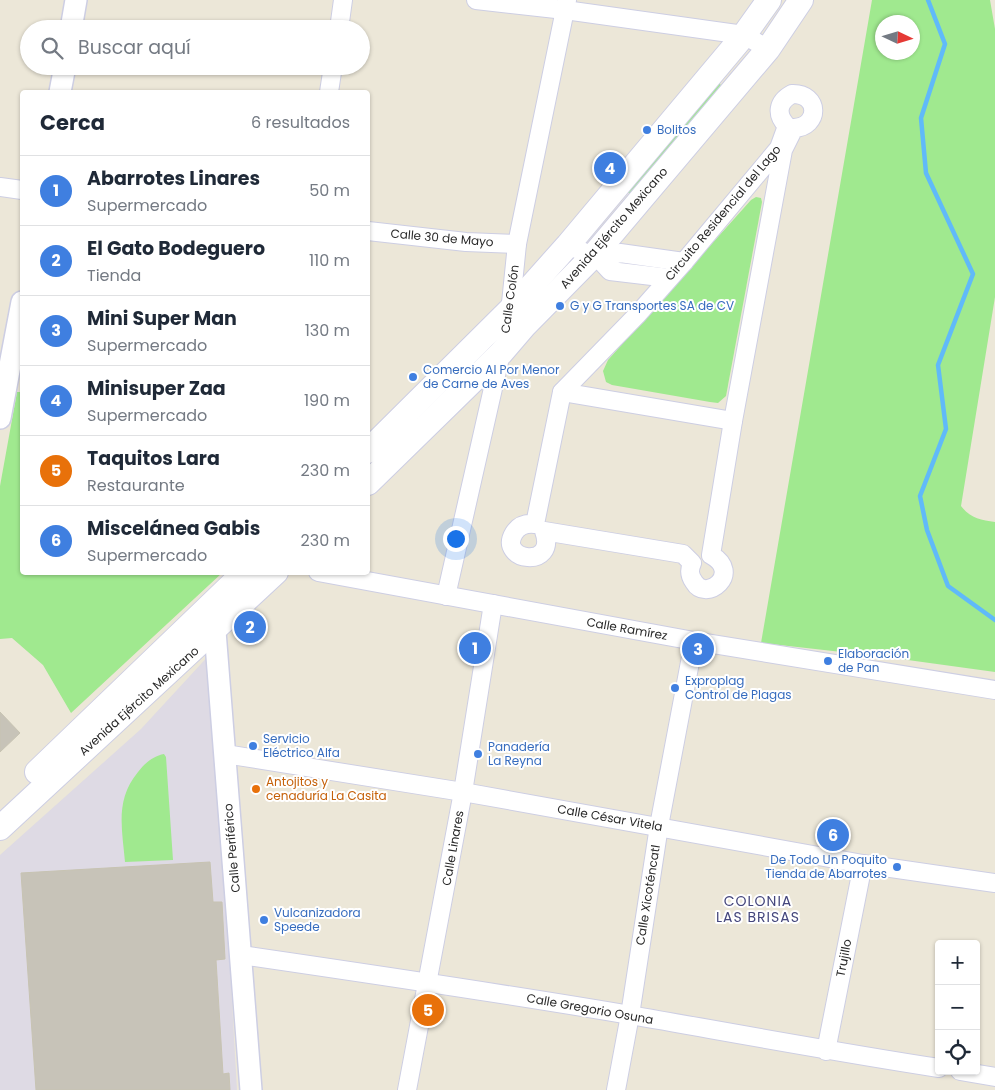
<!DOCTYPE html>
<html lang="es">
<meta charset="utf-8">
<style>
body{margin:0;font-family:Poppins,sans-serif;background:#f2f2f3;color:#1f2937}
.controls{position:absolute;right:15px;bottom:15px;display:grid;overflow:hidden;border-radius:5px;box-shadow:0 1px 4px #0004}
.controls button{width:45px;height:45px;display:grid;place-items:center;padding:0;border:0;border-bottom:1px solid #e0e1e3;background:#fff;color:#1f2937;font:25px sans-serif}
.compass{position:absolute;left:875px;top:15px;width:45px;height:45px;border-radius:50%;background:#fff;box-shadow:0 1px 4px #0004;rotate:94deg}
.you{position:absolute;left:455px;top:538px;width:18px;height:18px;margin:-12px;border:4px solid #fff;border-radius:50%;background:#1a73e8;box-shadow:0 0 0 8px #1a73e833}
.badge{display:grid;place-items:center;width:32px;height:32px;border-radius:50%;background:#b45309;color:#fff;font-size:16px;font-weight:700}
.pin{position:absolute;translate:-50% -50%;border:2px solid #fff;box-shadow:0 1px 5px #0006}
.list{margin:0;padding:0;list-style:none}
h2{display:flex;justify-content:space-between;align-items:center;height:65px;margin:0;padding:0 20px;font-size:21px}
h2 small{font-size:16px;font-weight:400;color:#747a83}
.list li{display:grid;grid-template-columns:32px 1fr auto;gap:15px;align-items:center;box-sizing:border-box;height:70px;padding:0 20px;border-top:1px solid #e0e1e3}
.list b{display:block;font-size:19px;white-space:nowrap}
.list p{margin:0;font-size:16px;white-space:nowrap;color:#747a83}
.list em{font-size:16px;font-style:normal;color:#747a83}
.icon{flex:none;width:28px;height:28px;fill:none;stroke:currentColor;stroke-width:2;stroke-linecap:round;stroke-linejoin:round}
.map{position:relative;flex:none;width:995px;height:1090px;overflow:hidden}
.search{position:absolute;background:#fff;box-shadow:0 1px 4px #0004;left:20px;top:20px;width:350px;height:55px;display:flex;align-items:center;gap:12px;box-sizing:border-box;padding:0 18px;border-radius:28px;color:#747a83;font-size:19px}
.panel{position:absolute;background:#fff;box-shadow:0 1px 4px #0004;left:20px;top:90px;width:350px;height:485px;border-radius:5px}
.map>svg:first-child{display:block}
.industrial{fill:#dedae4}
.green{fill:#a0e98f;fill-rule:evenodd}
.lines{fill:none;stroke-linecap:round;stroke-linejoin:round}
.stream{stroke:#60baf9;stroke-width:4.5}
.building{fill:#c7c3b8;stroke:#c7c3b2}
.minor-casing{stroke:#cdcee3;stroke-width:20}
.tertiary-casing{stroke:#cdcee3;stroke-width:24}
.secondary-casing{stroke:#cdcee3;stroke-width:26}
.minor{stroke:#fff;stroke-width:18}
.tertiary{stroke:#fff;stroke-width:21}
.secondary{stroke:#fff;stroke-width:24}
.shop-dot{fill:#3f7fe0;stroke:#fff;stroke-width:2}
.food-dot{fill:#e8710a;stroke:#fff;stroke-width:2}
.labels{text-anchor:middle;stroke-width:4;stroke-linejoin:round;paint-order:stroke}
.shop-label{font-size:12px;fill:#366cbe;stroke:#fff;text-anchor:start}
.street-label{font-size:12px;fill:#282828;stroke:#fff}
.food-label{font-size:12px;fill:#c56008;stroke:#fff;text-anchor:start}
.neighbourhood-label{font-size:14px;letter-spacing:1px;fill:#45477d;stroke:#fff}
</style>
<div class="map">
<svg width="995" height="1090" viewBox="0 0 995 1090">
<rect width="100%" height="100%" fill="#ece7d8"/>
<polygon class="industrial" points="212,652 237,1090 0,1090 0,855 141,729"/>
<g class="green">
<path d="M872,0H990L995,29V297L961,506C970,518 981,520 995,522V672L886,657L761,643ZM882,22H912V52H882Z"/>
<polygon points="719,81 721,86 631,193 627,193"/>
<polygon points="756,197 761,198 762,202 726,396 718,403 710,402 612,385 606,382 603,371 608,360 751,200"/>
<polygon points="17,392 22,392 22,572 222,573 71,713 43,665 12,638 0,639 0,486"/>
<path d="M164,754L166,757L173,860L125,862C122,828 115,800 138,772C144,764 153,756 164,754Z"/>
</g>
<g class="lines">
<polyline class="stream" points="928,0 945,44 921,118 926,173 973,274 938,365 946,429 920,496 927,530 948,586 995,620"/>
</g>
<g class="building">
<polygon points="0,712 20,733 0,752"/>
<polygon points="210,862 213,902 222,902 225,959 216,960 223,1074 229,1073 230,1090 36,1090 21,873"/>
</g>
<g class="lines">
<g class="minor-casing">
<g id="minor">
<polyline points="476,0 565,10 744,35 768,49"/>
<polyline points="339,29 343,0"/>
<polyline points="329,92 333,66"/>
<path d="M792,94C820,93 820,127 794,128L783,150L733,421L711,555C743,573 706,603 694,582C689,575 689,570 692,563L683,554L544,531C558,570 497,561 514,533C519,525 527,523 535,524L562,392L637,315L684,262L779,148L787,126C776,115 777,102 792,94Z"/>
<polyline points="0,187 22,190"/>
<polyline points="368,231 466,242 517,244"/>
<polyline points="568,245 599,259 610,271 669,278"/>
<polyline points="599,259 620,253 684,262"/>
<polyline points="510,313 517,244 567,0"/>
<polyline points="562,392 733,421"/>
<polyline points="318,572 694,641 995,690"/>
<polyline points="446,596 501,353"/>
<polyline points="225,754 463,792 863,864 995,883"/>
<path d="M241,955C371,974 501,993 630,1015C733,1033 835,1052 939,1068"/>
<polyline points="826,1051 863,864"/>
<polyline points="960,1071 995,1077"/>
<polyline points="407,1090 463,792 493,604"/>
<polyline points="616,1090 630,1015 659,826 694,641"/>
</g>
</g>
<g class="tertiary-casing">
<g id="tertiary">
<polyline points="71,29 76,0"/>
<polyline points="60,92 65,66"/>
<polyline points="0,418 22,302"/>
<polyline points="212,617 215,631 251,1090"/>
</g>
</g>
<g class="secondary-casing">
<g id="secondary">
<polyline points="368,451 510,310 568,245 744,35 769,0"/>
<polyline points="368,483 501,353 525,325 593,256 768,49 801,0"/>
<polyline points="37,772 245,572"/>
<polyline points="0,828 276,572"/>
</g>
</g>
<use href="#minor" class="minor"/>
<use href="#tertiary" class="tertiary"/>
<use href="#secondary" class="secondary"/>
</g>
<g class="shop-dot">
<circle cx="647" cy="130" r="5"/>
<circle cx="560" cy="306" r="5"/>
<circle cx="413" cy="377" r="5"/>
<circle cx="828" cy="661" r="5"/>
<circle cx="675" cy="688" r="5"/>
<circle cx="253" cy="746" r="5"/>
<circle cx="478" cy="754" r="5"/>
<circle cx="897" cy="867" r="5"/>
<circle cx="264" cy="920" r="5"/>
</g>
<circle class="food-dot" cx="256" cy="789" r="5"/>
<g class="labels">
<g class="shop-label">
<text x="657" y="134">Bolitos</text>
<text x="570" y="310">G y G Transportes SA de CV</text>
<text x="423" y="374">Comercio Al Por Menor<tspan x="423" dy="14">de Carne de Aves</tspan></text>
<text x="838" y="658">Elaboración<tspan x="838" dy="14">de Pan</tspan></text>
<text x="685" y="685">Exproplag<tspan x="685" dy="14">Control de Plagas</tspan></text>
<text x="263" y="743">Servicio<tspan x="263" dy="14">Eléctrico Alfa</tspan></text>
<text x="488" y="751">Panadería<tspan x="488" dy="14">La Reyna</tspan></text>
<text x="887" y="864" text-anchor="end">De Todo Un Poquito<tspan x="887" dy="14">Tienda de Abarrotes</tspan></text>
<text x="274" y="917">Vulcanizadora<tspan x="274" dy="14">Speede</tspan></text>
</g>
<g class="street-label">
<text transform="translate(723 213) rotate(-50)" y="4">Circuito Residencial del Lago</text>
<text transform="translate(614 228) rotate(-49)" y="4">Avenida Ejército Mexicano</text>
<text transform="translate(442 238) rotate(5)" y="4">Calle 30 de Mayo</text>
<text transform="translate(510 299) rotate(-82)" y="4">Calle Colón</text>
<text transform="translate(627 629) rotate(10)" y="4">Calle Ramírez</text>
<text transform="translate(139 701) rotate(-42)" y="4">Avenida Ejército Mexicano</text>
<text transform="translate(610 818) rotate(10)" y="4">Calle César Vitela</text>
<text transform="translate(232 848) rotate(-95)" y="4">Calle Periférico</text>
<text transform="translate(453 848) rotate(-80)" y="4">Calle Linares</text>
<text transform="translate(648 895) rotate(-81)" y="4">Calle Xicoténcatl</text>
<text transform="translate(844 958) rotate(-79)" y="4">Trujillo</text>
<text transform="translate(590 1009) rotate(10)" y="4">Calle Gregorio Osuna</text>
</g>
<g class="food-label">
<text x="266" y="786">Antojitos y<tspan x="266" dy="14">cenaduría La Casita</tspan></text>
</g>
<g class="neighbourhood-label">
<text x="758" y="906">COLONIA<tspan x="758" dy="16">LAS BRISAS</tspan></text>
</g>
</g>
</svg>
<div class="controls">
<button>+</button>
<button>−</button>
<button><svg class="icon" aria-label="locate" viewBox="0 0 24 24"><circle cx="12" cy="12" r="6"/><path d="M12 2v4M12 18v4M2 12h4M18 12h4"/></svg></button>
</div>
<svg class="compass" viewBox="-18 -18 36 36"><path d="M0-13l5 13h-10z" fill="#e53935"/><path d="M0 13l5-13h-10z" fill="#747a83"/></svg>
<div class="you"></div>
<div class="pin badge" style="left:475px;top:648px;background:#3f7fe0">1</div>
<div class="pin badge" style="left:250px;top:627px;background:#3f7fe0">2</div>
<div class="pin badge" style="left:698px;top:649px;background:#3f7fe0">3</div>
<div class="pin badge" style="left:610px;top:168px;background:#3f7fe0">4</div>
<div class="pin badge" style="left:428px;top:1010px;background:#e8710a">5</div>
<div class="pin badge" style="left:833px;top:835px;background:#3f7fe0">6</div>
<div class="search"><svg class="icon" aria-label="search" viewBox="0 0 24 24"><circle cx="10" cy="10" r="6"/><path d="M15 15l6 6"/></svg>Buscar aquí</div>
<section class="panel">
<h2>Cerca<small>6 resultados</small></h2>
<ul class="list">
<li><span class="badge" style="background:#3f7fe0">1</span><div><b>Abarrotes Linares</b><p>Supermercado</p></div><em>50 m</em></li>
<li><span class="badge" style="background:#3f7fe0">2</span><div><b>El Gato Bodeguero</b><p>Tienda</p></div><em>110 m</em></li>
<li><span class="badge" style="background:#3f7fe0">3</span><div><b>Mini Super Man</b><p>Supermercado</p></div><em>130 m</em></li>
<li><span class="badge" style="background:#3f7fe0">4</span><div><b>Minisuper Zaa</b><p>Supermercado</p></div><em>190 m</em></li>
<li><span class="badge" style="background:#e8710a">5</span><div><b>Taquitos Lara</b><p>Restaurante</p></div><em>230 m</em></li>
<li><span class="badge" style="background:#3f7fe0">6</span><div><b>Miscelánea Gabis</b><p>Supermercado</p></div><em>230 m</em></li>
</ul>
</section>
</div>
